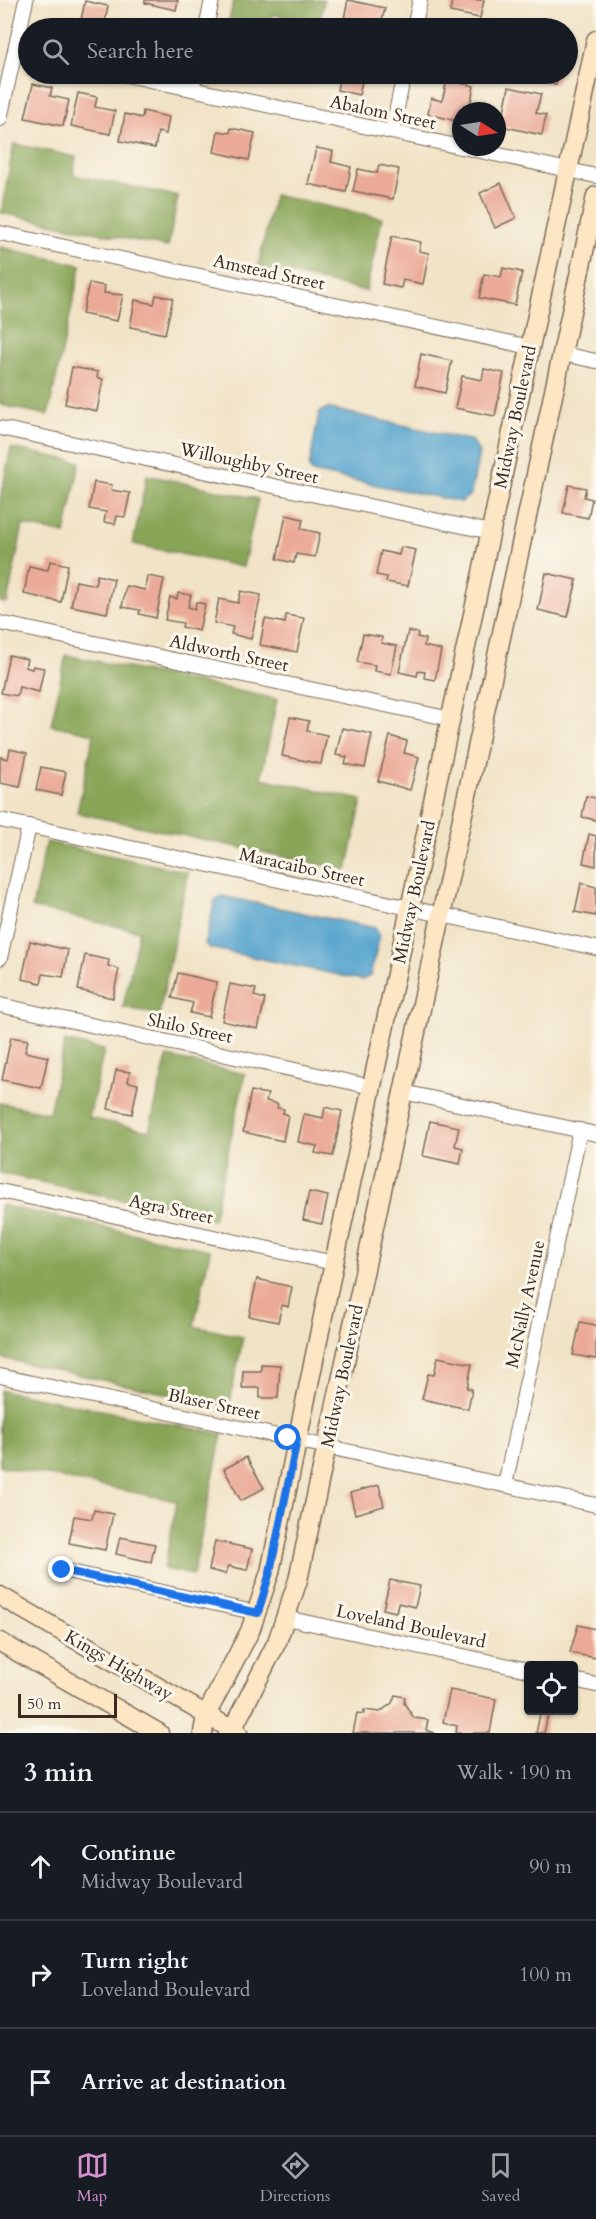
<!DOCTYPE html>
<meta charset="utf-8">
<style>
body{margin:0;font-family:Cardo,serif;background:#20242c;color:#f1f3f6}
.controls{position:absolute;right:18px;bottom:18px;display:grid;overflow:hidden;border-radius:6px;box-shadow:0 2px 4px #0004}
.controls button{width:54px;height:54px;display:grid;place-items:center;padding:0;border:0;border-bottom:2px solid #363941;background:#171b24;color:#f1f3f6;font:30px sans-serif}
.compass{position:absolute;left:452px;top:102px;width:54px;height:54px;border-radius:50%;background:#171b24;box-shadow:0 2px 4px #0004;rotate:102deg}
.scale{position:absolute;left:18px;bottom:15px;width:99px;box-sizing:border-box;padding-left:6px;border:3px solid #3b2a1e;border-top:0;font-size:16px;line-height:21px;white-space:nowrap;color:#3b2a1e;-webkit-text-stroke:4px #fbf7ec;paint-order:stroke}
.stop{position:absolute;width:18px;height:18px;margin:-14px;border:4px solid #1a73e8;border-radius:50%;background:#fff}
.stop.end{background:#1a73e8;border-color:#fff;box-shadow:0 2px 6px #0008}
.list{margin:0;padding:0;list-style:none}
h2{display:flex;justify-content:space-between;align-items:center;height:78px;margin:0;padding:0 24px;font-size:26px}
h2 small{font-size:20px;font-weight:400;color:#9ea1a6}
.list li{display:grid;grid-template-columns:39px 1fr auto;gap:18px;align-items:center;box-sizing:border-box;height:108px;padding:0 24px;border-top:2px solid #363941}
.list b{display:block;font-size:22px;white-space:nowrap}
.list p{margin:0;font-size:20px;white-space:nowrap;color:#9ea1a6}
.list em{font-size:20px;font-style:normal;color:#9ea1a6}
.icon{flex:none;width:33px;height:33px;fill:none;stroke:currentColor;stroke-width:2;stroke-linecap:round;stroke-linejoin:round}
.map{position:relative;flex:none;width:596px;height:1733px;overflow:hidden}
.search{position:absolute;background:#171b24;box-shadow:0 2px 4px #0004;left:18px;right:18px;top:18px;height:66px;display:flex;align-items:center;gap:15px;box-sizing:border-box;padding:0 21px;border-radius:33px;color:#9ea1a6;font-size:22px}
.sheet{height:402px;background:#171b24}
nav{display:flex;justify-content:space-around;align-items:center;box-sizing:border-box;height:84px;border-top:2px solid #363941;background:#171b24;font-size:16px;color:#9ea1a6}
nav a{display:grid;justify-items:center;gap:3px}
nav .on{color:#d690ce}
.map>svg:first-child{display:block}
.forest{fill:#89a659;stroke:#62683c;stroke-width:1.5}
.water{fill:#53a3cd;stroke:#476676;stroke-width:1.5}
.building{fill:#ebaa97}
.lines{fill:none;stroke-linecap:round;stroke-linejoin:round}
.street-casing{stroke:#7b6b59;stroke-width:16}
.secondary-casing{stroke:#7b6b59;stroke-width:21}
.street{stroke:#fff;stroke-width:14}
.secondary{stroke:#fce6c4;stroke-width:18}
.route{stroke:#1a73e8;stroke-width:8}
.labels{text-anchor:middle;stroke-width:6;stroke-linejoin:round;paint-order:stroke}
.street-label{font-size:18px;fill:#3b2a1e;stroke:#fbf7ec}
</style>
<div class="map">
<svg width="596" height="1733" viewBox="0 0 596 1733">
<rect width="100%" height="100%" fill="#fbf7ec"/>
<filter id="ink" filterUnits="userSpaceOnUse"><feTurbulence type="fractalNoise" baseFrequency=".0167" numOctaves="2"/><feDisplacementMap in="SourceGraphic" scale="12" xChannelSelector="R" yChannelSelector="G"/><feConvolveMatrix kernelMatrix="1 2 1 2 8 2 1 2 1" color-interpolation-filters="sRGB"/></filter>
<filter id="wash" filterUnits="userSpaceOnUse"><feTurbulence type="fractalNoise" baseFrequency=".008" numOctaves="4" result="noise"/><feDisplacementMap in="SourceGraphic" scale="24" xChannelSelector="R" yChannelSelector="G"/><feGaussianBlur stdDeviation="1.35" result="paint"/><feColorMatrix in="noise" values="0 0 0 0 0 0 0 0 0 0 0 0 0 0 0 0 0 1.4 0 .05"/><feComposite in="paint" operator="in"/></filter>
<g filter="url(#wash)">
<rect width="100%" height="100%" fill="#f1e3c6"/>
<g class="forest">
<polygon points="234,0 324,0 319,24 273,14 269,28 227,28"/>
<polygon points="14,144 76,157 73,175 178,196 168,247 1,213"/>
<polygon points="274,195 382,218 366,291 258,267"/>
<polygon points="0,247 81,265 48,415 0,405"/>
<polygon points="11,448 80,462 65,534 23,525 7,603 0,602 0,500"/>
<polygon points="147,475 258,499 243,567 133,544"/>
<polygon points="66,655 277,699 261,778 362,800 347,870 77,813 94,734 51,725"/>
<polygon points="46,842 188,872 159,1015 123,1007 139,931 32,908"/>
<polygon points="65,1041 104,1050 89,1118 149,1131 167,1057 245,1074 213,1220 0,1173 0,1103 49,1113"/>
<polygon points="0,1205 210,1250 194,1326 243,1337 229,1407 0,1358"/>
<polygon points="0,1390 222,1434 193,1575 164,1569 177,1501 0,1466"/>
</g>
<g class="water">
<polygon points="327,408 473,441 479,453 471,494 461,502 312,472 309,467 319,413"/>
<polygon points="222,896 375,928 380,936 370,976 362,980 210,948 205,944 215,900"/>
</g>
<g id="blocks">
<g class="building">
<polygon points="145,0 178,0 176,10 145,3"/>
<polygon points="348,0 385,8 380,28 342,28"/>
<polygon points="452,0 484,0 480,18 450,12"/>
<polygon points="85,1 108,6 104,28 68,28 70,18 81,20"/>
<polygon points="340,74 373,74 372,79 363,77 359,95 337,90"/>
<polygon points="529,74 559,74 556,85 528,79"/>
<polygon points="290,75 290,74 307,74 306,78"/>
<polygon points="447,80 474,86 470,106 474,107 473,111 461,111 461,122 428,114 431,98 442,101"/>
<polygon points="33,84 52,88 50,96 69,100 63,126 25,118"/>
<polygon points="509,87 541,94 536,113 546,115 542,135 501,126"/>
<polygon points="78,93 97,97 95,107 115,111 110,134 71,126"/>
<polygon points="143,111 169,117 166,134 158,132 155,148 120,141 125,114 142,118"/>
<polygon points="231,128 255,133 249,160 214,152 218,131 230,133"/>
<polygon points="316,148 333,151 331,162 351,167 346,192 308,184"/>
<polygon points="379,165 399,169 393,199 353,191 358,169 377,173"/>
<polygon points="501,183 516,218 495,228 480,193"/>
<polygon points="392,236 421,242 419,251 429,253 423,284 403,280 401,288 382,284"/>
<polygon points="503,268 522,272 515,305 479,298 484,274 501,277"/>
<polygon points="89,283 105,286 104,293 123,295 117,321 82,314"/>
<polygon points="156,295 173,298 165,334 130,327 135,300 154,304"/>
<polygon points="421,354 452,361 445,393 415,386"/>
<polygon points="72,367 98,372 97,378 103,379 97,411 65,404"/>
<polygon points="484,369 504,373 495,416 455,408 462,376 482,380"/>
<polygon points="94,482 112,485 111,490 130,493 125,517 117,516 115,524 104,522 106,512 89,509"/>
<polygon points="569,485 586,488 584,497 592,499 588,518 563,513"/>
<polygon points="286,515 303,519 301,529 320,533 315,557 296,554 294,563 277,559"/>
<polygon points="401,547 416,550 408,586 386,582 387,577 376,575 381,551 399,555"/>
<polygon points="50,561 68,565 61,602 24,594 29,566 48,570"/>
<polygon points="546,573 577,580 568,617 538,610"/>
<polygon points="97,575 114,579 107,613 71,606 76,581 95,585"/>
<polygon points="147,576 164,579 156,618 139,614 140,610 122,607 126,586 145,590"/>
<polygon points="241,591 261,595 251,639 231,634 233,627 214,623 219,599 238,603"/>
<polygon points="178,593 191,595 188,607 195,609 196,602 205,604 199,631 182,627 183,623 165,620 170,597 177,599"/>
<polygon points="286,615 304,618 297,652 260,645 265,619 285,623"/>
<polygon points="408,631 418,633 417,637 425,639 424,646 441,650 435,680 424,678 425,672 418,671 417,676 399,672"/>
<polygon points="363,634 382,637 381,643 397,646 391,674 374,671 375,665 357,662"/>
<polygon points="9,655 27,659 25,667 32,669 33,666 44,668 39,692 19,687 17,696 1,693"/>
<polygon points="290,717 309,721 307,731 327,735 321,764 282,756"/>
<polygon points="342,728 372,734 365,768 345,764 347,757 336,755"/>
<polygon points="390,736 407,741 404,753 419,757 410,790 378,781"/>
<polygon points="10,749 27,753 20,787 0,783 0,757 8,759"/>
<polygon points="41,767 66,772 61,795 36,790"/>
<polygon points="586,796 596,798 596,820 582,817"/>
<polygon points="589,834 596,836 596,866 583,863"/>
<polygon points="581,883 596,887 596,916 575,912"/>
<polygon points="30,941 68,950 63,977 43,974 41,983 22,979"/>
<polygon points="85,955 109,960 108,966 119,969 113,998 78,990"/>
<polygon points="178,973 217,982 209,1017 190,1013 193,1003 172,998"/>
<polygon points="230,984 256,989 254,996 265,999 258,1029 222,1021"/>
<polygon points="11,1037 28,1040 25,1052 48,1057 41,1088 2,1080"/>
<polygon points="116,1070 130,1072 128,1082 138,1084 132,1114 108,1109"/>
<polygon points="251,1091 268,1094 266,1101 278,1104 277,1108 284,1109 283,1113 288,1115 283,1141 243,1132"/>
<polygon points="325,1107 342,1111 333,1156 315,1153 317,1146 298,1142 304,1114 323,1118"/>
<polygon points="430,1121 459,1127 455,1146 463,1148 460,1164 423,1156"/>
<polygon points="309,1192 328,1196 322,1224 303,1220"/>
<polygon points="257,1279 292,1287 288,1307 282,1305 278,1322 249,1316"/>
<polygon points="580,1322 596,1325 596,1359 573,1355"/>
<polygon points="438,1357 472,1364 467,1388 472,1389 468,1409 422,1399 428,1374 434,1375"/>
<polygon points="261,1364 280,1365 278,1398 260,1398 260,1388 242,1388 243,1371 261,1371"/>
<polygon points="246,1457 264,1488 241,1501 224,1469"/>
<polygon points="379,1485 384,1506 355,1514 350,1493"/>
<polygon points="94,1510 113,1514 105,1550 69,1543 74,1516 92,1519"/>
<polygon points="120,1537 155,1544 151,1562 116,1554"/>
<polygon points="215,1541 252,1549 247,1570 228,1566 226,1574 209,1570"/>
<polygon points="390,1580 420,1586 415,1607 398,1603 396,1612 383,1609"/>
<polygon points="578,1625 596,1629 596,1658 570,1653"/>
<polygon points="450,1690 496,1699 490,1733 456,1733 457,1726 443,1722"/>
<polygon points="395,1695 405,1697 404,1703 414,1718 428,1720 426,1730 435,1733 353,1733 357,1713 364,1714 364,1710 380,1712 392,1703"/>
<polygon points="541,1710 549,1710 544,1733 536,1733"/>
</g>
</g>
</g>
<g filter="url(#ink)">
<use href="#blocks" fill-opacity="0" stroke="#7b6b59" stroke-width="1.5"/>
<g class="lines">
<g class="street-casing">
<g id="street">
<polyline points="206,28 212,0"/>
<polyline points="414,28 420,0"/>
<polyline points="122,74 461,147"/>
<polyline points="192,89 196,74"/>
<polyline points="0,119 26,0"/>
<polyline points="392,132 404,74"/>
<polyline points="462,147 596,176"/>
<polyline points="0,233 530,347"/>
<polyline points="563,354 596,361"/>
<polyline points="0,428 491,532"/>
<polyline points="0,623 451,719"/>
<polyline points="0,820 596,948"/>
<polyline points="0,958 29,826"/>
<polyline points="0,1005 372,1087"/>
<polyline points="403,1092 596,1134"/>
<polyline points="0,1191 334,1263"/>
<polyline points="0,1376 596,1505"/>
<polyline points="505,1485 580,1130"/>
<polyline points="62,1570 258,1613"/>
<polyline points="286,1618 528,1670"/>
<polyline points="574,1680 596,1685"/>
</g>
</g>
<g class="secondary-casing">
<g id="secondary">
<polyline points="0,1596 238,1733"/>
<polyline points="0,1642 159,1733"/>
<polyline points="203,1733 206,1715 250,1631 270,1572 334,1263 596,40"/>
<polyline points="228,1733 232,1730 277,1642 298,1580 596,196"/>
</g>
</g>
<use href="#street" class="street"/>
<use href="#secondary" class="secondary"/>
</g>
</g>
<g class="lines" filter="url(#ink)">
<polyline class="route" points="62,1570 258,1613 270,1572 297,1440 288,1438"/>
</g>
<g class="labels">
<g class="street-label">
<text transform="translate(383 112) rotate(12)" y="6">Abalom Street</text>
<text transform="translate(269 272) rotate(12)" y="6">Amstead Street</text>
<text transform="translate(515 417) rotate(-78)" y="6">Midway Boulevard</text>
<text transform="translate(249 463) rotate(12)" y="6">Willoughby Street</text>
<text transform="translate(229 653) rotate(12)" y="6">Aldworth Street</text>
<text transform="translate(302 867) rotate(12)" y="6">Maracaibo Street</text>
<text transform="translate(414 892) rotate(-78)" y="6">Midway Boulevard</text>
<text transform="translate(190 1028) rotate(12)" y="6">Shilo Street</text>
<text transform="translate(171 1209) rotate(12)" y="6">Agra Street</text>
<text transform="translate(525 1304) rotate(-78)" y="6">McNally Avenue</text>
<text transform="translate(342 1376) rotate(-78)" y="6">Midway Boulevard</text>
<text transform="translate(214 1404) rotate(12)" y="6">Blaser Street</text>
<text transform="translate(411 1626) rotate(12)" y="6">Loveland Boulevard</text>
<text transform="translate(119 1665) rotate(30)" y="6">Kings Highway</text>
</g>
</g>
</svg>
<div class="controls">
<button><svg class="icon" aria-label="locate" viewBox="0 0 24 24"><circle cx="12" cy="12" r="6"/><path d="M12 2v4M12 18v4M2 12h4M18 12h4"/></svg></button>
</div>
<svg class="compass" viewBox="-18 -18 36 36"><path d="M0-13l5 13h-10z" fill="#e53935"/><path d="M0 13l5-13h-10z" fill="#9ea1a6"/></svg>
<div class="scale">50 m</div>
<div class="stop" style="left:288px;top:1438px"></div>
<div class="stop end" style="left:62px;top:1570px"></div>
<div class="search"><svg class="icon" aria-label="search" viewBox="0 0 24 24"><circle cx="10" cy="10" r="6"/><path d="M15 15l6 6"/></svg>Search here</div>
</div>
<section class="sheet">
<h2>3 min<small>Walk · 190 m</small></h2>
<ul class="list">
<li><svg class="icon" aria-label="ahead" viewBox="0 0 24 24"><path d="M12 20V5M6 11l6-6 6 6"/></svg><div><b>Continue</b><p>Midway Boulevard</p></div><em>90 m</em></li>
<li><svg class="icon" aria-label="right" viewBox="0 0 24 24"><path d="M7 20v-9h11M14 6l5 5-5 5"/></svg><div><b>Turn right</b><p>Loveland Boulevard</p></div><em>100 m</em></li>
<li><svg class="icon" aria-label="arrive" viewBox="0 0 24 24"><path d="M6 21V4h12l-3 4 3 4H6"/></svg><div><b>Arrive at destination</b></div></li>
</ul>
</section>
<nav>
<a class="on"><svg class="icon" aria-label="map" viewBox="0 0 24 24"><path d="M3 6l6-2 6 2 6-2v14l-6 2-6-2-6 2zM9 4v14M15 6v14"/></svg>Map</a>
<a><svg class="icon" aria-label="directions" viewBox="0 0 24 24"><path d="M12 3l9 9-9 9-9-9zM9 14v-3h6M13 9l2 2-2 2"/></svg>Directions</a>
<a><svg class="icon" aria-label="saved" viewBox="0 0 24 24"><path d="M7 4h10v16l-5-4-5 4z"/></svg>Saved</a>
</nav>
